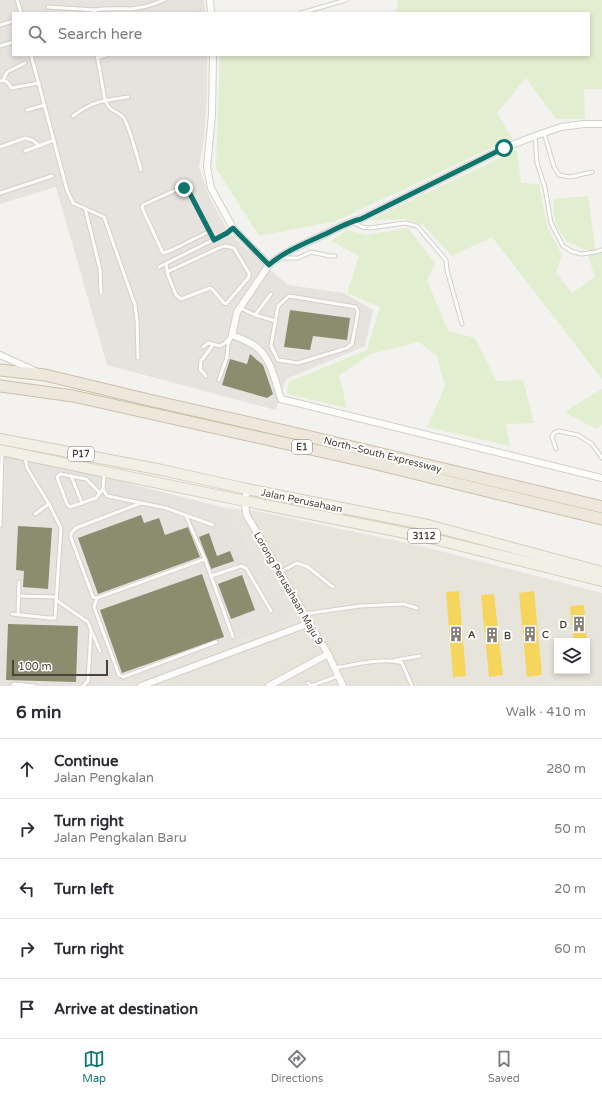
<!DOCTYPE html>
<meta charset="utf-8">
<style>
body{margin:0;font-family:"Varela Round",sans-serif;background:#f7f7f7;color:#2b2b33}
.controls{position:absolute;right:12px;bottom:12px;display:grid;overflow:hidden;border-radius:0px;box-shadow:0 2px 6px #0003}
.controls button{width:36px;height:36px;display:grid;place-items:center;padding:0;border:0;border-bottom:1px solid #e1e1e2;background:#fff;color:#2b2b33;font:20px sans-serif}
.scale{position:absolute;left:12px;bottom:10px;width:96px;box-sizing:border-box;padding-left:4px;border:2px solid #4b4439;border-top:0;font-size:11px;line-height:14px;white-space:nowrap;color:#4b4439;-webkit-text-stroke:3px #fff;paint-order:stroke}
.stop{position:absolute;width:12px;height:12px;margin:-9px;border:3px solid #0f766e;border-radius:50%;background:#fff}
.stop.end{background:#0f766e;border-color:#fff;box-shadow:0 1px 4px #0008}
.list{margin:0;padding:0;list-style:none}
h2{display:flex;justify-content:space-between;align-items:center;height:52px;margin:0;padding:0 16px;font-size:17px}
h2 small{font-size:13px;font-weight:400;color:#7c7c81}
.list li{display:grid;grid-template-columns:26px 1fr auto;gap:12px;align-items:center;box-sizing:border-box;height:60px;padding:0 16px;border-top:1px solid #e1e1e2}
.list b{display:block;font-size:15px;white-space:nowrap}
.list p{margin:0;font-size:13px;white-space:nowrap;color:#7c7c81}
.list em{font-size:13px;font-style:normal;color:#7c7c81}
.icon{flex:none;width:22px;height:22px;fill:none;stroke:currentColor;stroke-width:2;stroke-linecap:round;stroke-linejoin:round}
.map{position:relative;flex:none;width:602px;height:686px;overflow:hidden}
.search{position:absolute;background:#fff;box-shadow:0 2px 6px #0003;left:12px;right:12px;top:12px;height:44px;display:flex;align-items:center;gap:10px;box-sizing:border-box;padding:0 14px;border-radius:0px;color:#7c7c81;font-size:15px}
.sheet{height:352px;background:#fff}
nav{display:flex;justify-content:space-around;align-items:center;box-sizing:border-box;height:56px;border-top:1px solid #e1e1e2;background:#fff;font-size:11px;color:#7c7c81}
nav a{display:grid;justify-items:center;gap:2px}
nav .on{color:#0f766e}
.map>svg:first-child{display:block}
.residential{fill:#e7e4dc;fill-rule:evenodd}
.industrial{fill:#e6e2de}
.green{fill:#e1eecf}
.homes{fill:#f6d55c}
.industry{fill:#8c8c6e}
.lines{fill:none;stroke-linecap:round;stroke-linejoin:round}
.lane-casing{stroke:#d2d0cb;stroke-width:5}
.street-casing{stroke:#d2d0cb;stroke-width:8}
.primary-casing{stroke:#d6cebb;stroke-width:12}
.highway-casing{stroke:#ccbfa9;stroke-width:13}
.lane{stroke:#fdfdfc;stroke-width:3}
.street{stroke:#fdfdfc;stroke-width:6}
.primary{stroke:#f2efe6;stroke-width:10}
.highway{stroke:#ede8db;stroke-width:11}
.route{stroke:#0f766e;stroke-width:5}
.labels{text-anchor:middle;stroke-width:4;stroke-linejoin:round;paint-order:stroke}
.shield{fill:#fff;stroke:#817c74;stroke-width:1}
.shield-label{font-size:9px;font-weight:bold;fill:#4b4439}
.street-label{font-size:10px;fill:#4b4439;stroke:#fff}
.poi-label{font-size:10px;font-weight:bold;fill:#4b4439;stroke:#fff;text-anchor:start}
</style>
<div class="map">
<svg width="602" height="686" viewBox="0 0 602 686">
<rect width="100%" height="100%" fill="#f4f2ee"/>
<path class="residential" d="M226,508L257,511L425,547L602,593V686H115L294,620ZM557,641H587V671H557Z"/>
<g class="industrial">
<polygon points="0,0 204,0 205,13 13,13 13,55 207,55 207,94 204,139 199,167 208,194 225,226 234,238 288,285 344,293 373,310 365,346 286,379 276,410 107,365 56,187 0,204"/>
<polygon points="0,452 17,455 226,508 294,620 115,686 0,686"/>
</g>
<g class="green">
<polygon points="398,0 602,0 602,89 584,89 585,119 556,119 526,78 497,113 512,138 336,221 259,236 216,168 220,55 589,55 589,13 396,13"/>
<polygon points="517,150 521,183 539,184 547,226 562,255 556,272 572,293 595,277 586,250 566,241 555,224 553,199 588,196 595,248 602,254 602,379 492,237 452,256 423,225 404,219 370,220"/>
<polygon points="408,228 435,263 427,280 448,331 475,338 496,381 523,380 534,423 506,424 510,446 427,427 445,387 437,356 419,342 371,354 339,376 347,408 287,394 288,382 367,350 380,307 347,293 359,256 331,241 347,230 366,235"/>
<polygon points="602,389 602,424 596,429 564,412"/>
</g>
<g class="homes">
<polygon points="459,591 466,676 453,677 446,592"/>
<polygon points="534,591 542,675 527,677 519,593"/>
<polygon points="494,594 503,675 489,677 481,595"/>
<polygon points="584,605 587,641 574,641 570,606"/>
<polygon points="587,647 588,647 590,667 587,667"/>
</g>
<g class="industry">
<polygon points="290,310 350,318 347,340 313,336 310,350 284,347"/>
<polygon points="250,354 263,365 273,394 267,398 222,385 230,359 247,364"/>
<polygon points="141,515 144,523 159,518 165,535 188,527 200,557 98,594 78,538"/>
<polygon points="18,526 52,528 48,589 23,587 24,571 16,570"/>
<polygon points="209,533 217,556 230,551 234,561 211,569 199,537"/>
<polygon points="202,574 224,637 122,673 100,610"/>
<polygon points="242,575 255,610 231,619 218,584"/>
<polygon points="8,624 78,626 76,682 6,680"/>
</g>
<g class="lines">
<g class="lane-casing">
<g id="lane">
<polyline points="17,0 21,13"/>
<polyline points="48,7 95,10"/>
<path d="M93,13L95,10C107,8 118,9 130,9C142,8 153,5 164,0"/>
<polyline points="301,13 346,0"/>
<polyline points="0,25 13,21"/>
<polyline points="0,46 13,42"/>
<polyline points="31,55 67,190 73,203 104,217 135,305 137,321 138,358"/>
<path d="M97,55L105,100C110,113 115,109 123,117C129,124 138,160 141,170"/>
<polyline points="97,58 107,55"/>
<polyline points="3,80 7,72 25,63"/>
<path d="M0,81C6,79 9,83 11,88L39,83"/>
<polyline points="27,110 45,105"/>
<path d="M73,116C92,101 105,100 128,97"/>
<polyline points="544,133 554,167 559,175 570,177 592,172"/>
<polyline points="535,136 537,163 545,188 551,223 563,246 571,251 581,254 596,252 602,250"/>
<polyline points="0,147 25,138 32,140 40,146"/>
<polyline points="25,151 54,140"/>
<polyline points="0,193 52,176"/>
<polyline points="85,208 100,269 101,293"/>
<polyline points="353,222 362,227 370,228 405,223 417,226 446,260 447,270 462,324"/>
<polyline points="210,231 172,250 163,253 142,208 143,205 180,188 184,188 188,190 214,239"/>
<polyline points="280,258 298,258 311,252 330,256 335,256"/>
<polyline points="166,264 168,275 176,295 181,299 210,288 213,290 224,303 226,304 249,277 249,273 234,248 226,246 221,247 167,272"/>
<polyline points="159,267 227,233 233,228"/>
<polygon points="289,296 356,307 358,312 352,344 347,348 298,363 278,360 271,346 278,306"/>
<polyline points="240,308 255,315 276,321"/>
<polyline points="255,315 271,294"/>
<polyline points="203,347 208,343 220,346 225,343 230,337"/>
<polyline points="206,376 200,369 201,361 213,345"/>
<polyline points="219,380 227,357 228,345 232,335"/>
<polyline points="556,449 552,437 554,433 558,431 578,435 592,444 602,458"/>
<polyline points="104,474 103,489 107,496 166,508 213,525"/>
<polyline points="71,476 82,503"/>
<polyline points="100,493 86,479 60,474 57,477 67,504 70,507 96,498 103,489"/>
<polyline points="141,503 76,528 71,533 71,538 93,597 97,598 205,559 186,516"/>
<polyline points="35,514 49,504"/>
<polyline points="0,526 2,452"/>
<polyline points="205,559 211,576 241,566 246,568 271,611"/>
<polyline points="280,572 297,563 308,567 333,587"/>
<polyline points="211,576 233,637"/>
<polyline points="19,596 56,597"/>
<polyline points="97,598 94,607 119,675 123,677 216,642"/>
<polyline points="56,600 88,622 91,630 88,681 83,686"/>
<polyline points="12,614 49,618 55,618 61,528 49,504 27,468 25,457"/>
<polyline points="304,614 360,606 403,604 417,608"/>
<polyline points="18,615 19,582"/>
<polyline points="92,632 100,651"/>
<polyline points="396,660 420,656"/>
<path d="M335,668C354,665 385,657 402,663L412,686"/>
<polyline points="308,683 311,686 338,676"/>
<polyline points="12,686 14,684 35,686"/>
</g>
</g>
<g class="street-casing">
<g id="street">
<polyline points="210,0 211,13"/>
<polyline points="213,55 212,114 207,167 211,188 233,228 269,265"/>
<path d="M602,124H584L561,127L535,136L504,148L361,219C348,222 336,229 323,235C306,243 283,252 269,265L237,312L232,335C239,338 248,341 255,346C271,357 275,381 281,399L602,478"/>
<polyline points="0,355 35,371"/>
<polyline points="247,489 245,501 246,514 328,654 343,686"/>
<polyline points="141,686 310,623"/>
<polyline points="269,686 328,654"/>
</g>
</g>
<g class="primary-casing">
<g id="primary">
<polyline points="0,439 162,470 247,489 428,525 602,572"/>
<polyline points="0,450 245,501 426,537 602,581"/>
</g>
</g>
<g class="highway-casing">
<g id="highway">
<polyline points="0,370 45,375 149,400 311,437 602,507"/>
<polyline points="0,386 73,396 364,461 602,519"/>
</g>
</g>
<use href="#lane" class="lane"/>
<use href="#street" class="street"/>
<use href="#primary" class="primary"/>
<use href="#highway" class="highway"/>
</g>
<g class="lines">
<path class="route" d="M184,188L188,190L214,240L227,233L233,228L269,265C283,252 306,243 323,235C336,229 348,222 361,219L504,148"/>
</g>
<defs>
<g id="building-bare" transform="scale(1.2)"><path d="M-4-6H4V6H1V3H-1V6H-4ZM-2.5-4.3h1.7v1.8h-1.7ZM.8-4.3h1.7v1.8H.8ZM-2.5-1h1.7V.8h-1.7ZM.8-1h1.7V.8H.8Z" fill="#868178" stroke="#fff" stroke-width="2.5" paint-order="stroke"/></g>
</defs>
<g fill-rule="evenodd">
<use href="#building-bare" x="579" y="624"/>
<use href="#building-bare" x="456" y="634"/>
<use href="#building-bare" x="530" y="634"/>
<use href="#building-bare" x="492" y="635"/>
</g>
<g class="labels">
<g class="shield">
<rect x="292" y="440" width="20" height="14" rx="3"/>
<rect x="68" y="447" width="26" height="14" rx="3"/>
<rect x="408" y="529" width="32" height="14" rx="3"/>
</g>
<g class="shield-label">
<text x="302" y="450">E1</text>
<text x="81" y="457">P17</text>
<text x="424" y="539">3112</text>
</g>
<g class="street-label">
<text transform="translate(383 454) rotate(14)" y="4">North–South Expressway</text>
<text transform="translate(302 500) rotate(12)" y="4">Jalan Perusahaan</text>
<text transform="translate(289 588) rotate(60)" y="4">Lorong Perusahaan Maju 9</text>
</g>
<g class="poi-label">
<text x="567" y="628" text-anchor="end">D</text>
<text x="468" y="638">A</text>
<text x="542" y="638">C</text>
<text x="504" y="639">B</text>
</g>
</g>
</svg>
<div class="controls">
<button><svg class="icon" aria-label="layers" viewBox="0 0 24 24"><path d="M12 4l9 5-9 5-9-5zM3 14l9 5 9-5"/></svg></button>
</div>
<div class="scale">100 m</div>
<div class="stop" style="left:504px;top:148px"></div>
<div class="stop end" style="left:184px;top:188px"></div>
<div class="search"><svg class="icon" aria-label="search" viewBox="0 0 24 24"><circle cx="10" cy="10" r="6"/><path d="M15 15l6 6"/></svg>Search here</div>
</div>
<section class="sheet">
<h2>6 min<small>Walk · 410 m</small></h2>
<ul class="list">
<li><svg class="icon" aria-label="ahead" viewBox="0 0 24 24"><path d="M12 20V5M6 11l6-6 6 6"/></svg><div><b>Continue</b><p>Jalan Pengkalan</p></div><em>280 m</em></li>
<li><svg class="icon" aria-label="right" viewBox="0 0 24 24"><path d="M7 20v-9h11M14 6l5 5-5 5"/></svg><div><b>Turn right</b><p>Jalan Pengkalan Baru</p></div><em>50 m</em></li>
<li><svg class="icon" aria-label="left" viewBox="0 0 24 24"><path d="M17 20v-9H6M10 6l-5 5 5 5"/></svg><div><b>Turn left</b></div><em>20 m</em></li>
<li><svg class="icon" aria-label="right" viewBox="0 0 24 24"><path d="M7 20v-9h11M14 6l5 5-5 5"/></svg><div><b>Turn right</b></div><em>60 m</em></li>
<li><svg class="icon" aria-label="arrive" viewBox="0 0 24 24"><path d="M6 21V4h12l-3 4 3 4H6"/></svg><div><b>Arrive at destination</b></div></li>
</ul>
</section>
<nav>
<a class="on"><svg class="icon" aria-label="map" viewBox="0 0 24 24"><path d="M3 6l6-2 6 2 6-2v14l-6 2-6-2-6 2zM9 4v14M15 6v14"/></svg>Map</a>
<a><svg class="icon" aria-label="directions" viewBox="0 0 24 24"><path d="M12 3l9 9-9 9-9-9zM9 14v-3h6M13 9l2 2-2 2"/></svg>Directions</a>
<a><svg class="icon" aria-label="saved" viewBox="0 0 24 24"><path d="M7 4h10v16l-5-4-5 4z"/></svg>Saved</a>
</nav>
